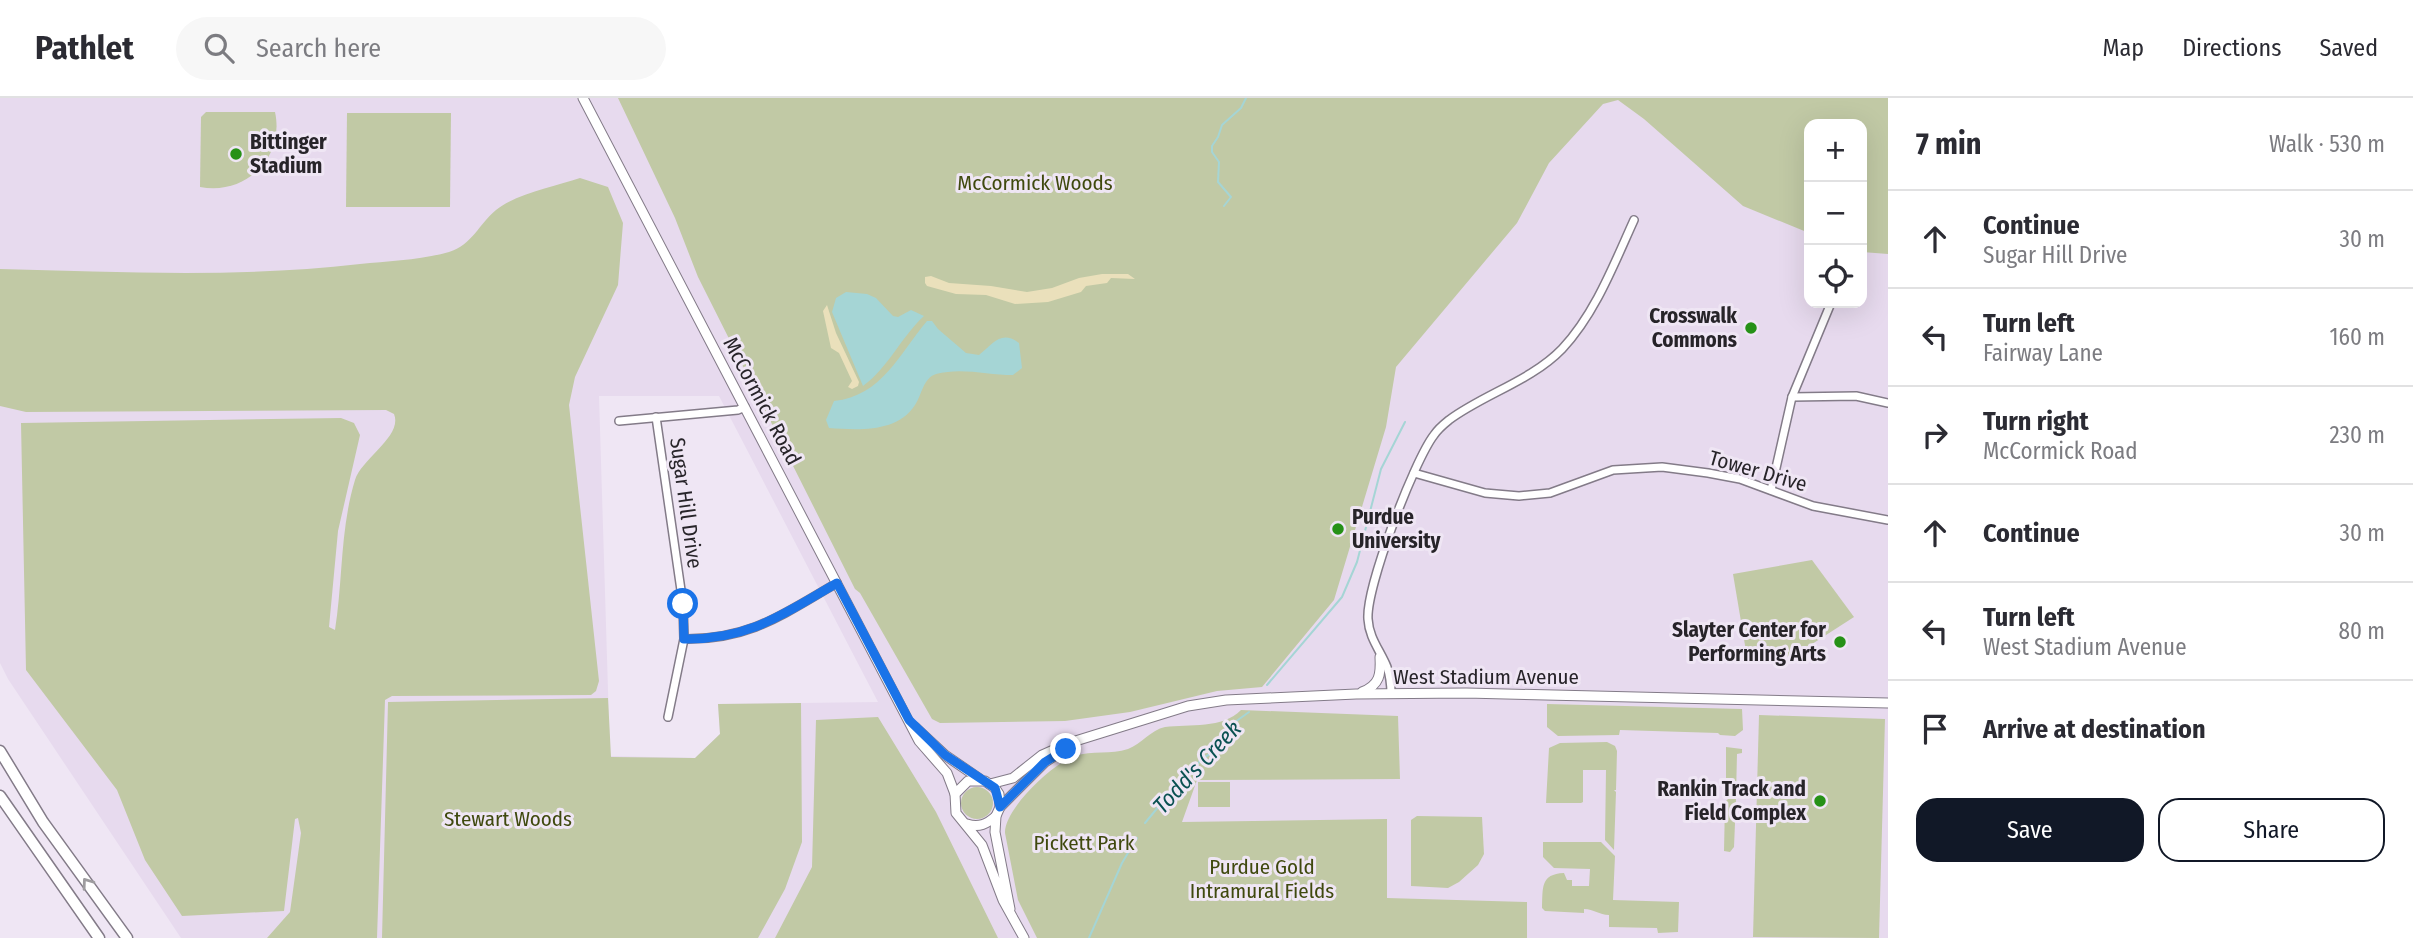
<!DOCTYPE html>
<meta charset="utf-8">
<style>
body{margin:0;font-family:"Fira Sans Condensed",sans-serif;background:#f7f7f7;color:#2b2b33}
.controls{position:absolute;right:21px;top:21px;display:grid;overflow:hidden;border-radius:14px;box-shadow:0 7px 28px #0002}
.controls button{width:63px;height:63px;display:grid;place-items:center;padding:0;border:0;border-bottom:2px solid #e1e1e2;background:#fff;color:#2b2b33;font:35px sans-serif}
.stop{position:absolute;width:21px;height:21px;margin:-16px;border:5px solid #1a73e8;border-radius:50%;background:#fff}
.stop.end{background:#1a73e8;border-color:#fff;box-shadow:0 2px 7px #0008}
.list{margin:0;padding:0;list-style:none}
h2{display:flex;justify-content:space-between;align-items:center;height:91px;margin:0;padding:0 28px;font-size:30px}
h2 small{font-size:23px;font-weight:400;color:#7c7c81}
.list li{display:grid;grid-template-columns:46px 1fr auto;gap:21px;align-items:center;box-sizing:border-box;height:98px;padding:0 28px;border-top:2px solid #e1e1e2}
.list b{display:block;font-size:26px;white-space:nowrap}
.list p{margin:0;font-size:23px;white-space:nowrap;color:#7c7c81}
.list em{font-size:23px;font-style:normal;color:#7c7c81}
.actions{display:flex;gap:14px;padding:21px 28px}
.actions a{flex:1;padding:16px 0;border:2px solid #111827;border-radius:21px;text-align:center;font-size:24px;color:#111827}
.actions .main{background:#111827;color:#fff}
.icon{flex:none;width:38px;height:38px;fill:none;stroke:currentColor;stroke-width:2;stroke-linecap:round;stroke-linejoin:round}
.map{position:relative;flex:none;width:1888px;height:840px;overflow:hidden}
header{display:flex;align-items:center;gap:42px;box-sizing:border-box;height:98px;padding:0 35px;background:#fff;border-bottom:2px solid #e1e1e2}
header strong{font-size:33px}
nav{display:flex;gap:38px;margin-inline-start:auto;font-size:24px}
.search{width:490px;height:63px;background:#f7f7f7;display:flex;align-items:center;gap:18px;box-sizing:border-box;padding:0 24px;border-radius:38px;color:#7c7c81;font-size:26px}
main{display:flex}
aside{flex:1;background:#fff}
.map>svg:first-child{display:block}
.built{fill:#e7daee;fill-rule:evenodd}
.green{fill:#c1c9a5}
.sand{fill:#eae0bb}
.water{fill:#a5d5d5}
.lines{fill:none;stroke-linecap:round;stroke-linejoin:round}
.stream{stroke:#a5d5d5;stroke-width:2}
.minor-casing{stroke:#837b88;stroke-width:10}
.tertiary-casing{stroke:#837b88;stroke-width:11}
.primary-casing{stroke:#837b88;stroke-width:13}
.minor{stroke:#fff;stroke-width:7}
.tertiary{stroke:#fff;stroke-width:9}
.primary{stroke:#fff;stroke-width:10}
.oneway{stroke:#9e9c9f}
.route{stroke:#1a73e8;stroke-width:9}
.poi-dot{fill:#269117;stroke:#efe6f4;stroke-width:2.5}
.labels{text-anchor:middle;stroke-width:6;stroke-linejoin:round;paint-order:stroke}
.poi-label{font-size:21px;font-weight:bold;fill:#272429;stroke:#efe6f4;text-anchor:end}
.park-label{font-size:21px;fill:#3f490e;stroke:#efe6f4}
.street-label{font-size:21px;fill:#272429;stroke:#efe6f4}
.water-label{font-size:23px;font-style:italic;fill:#0a5152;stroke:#efe6f4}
</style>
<header>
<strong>Pathlet</strong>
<div class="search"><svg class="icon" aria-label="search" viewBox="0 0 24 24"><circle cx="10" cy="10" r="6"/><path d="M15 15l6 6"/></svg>Search here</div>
<nav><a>Map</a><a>Directions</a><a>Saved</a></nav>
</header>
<main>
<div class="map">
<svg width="1888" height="840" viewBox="0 0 1888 840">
<rect width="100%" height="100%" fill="#efe6f4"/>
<path class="built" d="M0,0H1888V840H181L8,581L0,565ZM1809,26H1862V205H1809ZM599,298H719L878,604L718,606L720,636L695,660L610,658Z"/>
<g class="green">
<polygon points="618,0 1888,0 1888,156 1862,154 1862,26 1809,26 1809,135 1743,108 1644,21 1618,2 1603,6 1549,65 1517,125 1396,269 1386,329 1334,502 1262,589 1217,593 1130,614 1065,623 940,625 932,621 860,495 855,491 698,179 675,120"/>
<path d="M206,14H275C285,60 245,98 200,89L201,19Z"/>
<polygon points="347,15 451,15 450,109 346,109"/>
<path d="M580,80L608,89L623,125L618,187L575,279L569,307L599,583L596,593L591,597L392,598L385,602L377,840H267L290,814L301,735L298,720L295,721L284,813L182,818L145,762L117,692L26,572L21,325L341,320L354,325L360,337L338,433L329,529L335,532C343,482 340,431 355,382C362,360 403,338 394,316L386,312L26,314L0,308V171C120,174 241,180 360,166C389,163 421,162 449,154C472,147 479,126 496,112C515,96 556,88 580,80Z"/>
<polygon points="1812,462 1854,519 1795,557 1748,565 1733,476"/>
<polygon points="608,600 611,659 695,660 720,636 718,606 801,605 802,744 785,791 758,840 382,840 388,604"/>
<polygon points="1547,606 1742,611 1743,632 1735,638 1720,637 1718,635 1620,632 1619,637 1558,638 1547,629"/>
<path d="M1241,612L1398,618L1400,681L1197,682L1182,724L1387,721V800L1527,804V840H1037L1018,802L1005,735C1004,711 1053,665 1075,658C1092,652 1111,657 1128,651C1141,646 1151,632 1165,629C1189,626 1223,631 1241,612Z"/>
<polygon points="1759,617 1885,621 1879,840 1753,839"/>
<polygon points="878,619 936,714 998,840 775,840 812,769 816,622"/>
<polygon points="1607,644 1615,648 1617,653 1616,692 1614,692 1616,694 1614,752 1605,742 1606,672 1583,672 1583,704 1581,705 1546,705 1549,650 1560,645"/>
<polygon points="1726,649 1742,651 1742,655 1737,656 1736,698 1726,696"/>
<rect x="1198" y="684" width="32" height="25"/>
<circle cx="977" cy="705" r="16"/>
<polygon points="1728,701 1736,701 1734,749 1730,754 1724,753 1725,704"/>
<polygon points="1417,718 1482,719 1484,756 1478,767 1459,784 1448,790 1411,788 1411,722"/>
<path d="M1543,744H1601L1615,758L1613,802L1679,804L1678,834L1658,835L1657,830L1609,829V817C1599,817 1594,811 1584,811V815L1545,813L1542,810C1543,790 1540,776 1564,775L1567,782H1572V788H1589L1590,771L1554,770L1543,759Z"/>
</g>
<g class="sand">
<polygon points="1102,176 1128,176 1135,181 1111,180 1107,185 1086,188 1081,194 1048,204 1015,206 986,197 956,196 927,188 925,185 925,179 931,178 949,185 991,188 1027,194 1052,190 1079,180"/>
<polygon points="827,207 836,235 859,284 858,288 852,291 848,289 852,283 839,255 831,250 823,213"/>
</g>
<g class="water">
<path d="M846,194L867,196L876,200L893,218L898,219L911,212L924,218C901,239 889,269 863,288L832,214L836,200Z"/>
<path d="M927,223H932L938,231L966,255L979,257C994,245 1001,232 1019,245L1022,270L1013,277C988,277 961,269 936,276C923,280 922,297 915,307C897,335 858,332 829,330L826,322L834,303C882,298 899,256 927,223Z"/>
</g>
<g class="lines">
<g class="stream">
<polyline points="1224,108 1231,99 1218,84 1219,64 1212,54 1212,48 1218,39 1222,27 1241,10 1246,0"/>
<polyline points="1267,587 1342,499 1357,464 1381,371 1405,324"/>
<polyline points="1145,725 1178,685 1195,670 1201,661 1212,655 1225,640 1235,624 1249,614"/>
<polyline points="1089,840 1122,765 1137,740"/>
</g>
<g class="minor-casing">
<g id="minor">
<polyline points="1792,299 1856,298 1888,305"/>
<polyline points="656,319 683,506 684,541 668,619"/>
<polyline points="619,323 738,312 745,309"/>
<polyline points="1414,375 1485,395 1519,398 1550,395 1613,372 1662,369 1708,375 1740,381 1813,408 1888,422"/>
<polyline points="1771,392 1792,299 1831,205"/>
<path d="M684,541C750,542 783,516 837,485"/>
<path d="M1391,596C1391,587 1390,578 1387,569C1380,552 1369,540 1368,521C1366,489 1414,363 1434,337C1438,331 1444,326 1449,322C1484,296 1531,283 1562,251C1595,216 1614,166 1634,122"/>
</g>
</g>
<g class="tertiary-casing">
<g id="tertiary">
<polyline points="583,0 919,643 947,675 955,696"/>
<path d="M1362,594C1380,587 1381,576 1380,559"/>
<polyline points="915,629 945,657 980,681"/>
<polyline points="990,686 1013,680 1042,657 1069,645 1188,608 1226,602 1356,596 1466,595 1888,605"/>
<polyline points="1000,709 1045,664 1059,655"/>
<path d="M967,726C979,730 987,726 996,718"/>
<polyline points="1010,811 995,734 996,718 1000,709 999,696 995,690 985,683 968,683 955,696 956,715 982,747 1003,802 1024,840"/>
</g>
</g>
<g class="primary-casing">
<g id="primary">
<polyline points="0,653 43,724 127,840"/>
<polyline points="0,698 99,840"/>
</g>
</g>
<use href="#minor" class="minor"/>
<use href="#tertiary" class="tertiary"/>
<use href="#primary" class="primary"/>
</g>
<defs><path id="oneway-chevron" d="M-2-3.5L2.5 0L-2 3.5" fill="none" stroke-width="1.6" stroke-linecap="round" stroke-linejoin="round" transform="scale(1.75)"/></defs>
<use class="oneway" href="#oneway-chevron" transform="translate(87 785) rotate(-126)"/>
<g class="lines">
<path class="route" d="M683,506L684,541C749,542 783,516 837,485L909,622L945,657L995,690L1000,709L1045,664L1066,651"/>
</g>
<g class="poi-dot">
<circle cx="236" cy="56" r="7"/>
<circle cx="1751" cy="230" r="7"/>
<circle cx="1338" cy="431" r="7"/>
<circle cx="1840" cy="544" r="7"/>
<circle cx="1820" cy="703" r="7"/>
</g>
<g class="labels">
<g class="poi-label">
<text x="250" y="51" text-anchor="start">Bittinger<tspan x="250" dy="24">Stadium</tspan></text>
<text x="1737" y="225">Crosswalk<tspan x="1737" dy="24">Commons</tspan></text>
<text x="1352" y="426" text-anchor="start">Purdue<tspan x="1352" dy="24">University</tspan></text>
<text x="1826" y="539">Slayter Center for<tspan x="1826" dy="24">Performing Arts</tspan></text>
<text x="1806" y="698">Rankin Track and<tspan x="1806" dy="24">Field Complex</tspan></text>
</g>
<g class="park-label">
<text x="1035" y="92">McCormick Woods</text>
<text x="508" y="728">Stewart Woods</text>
<text x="1084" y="752">Pickett Park</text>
<text x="1262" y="776">Purdue Gold<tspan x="1262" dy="24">Intramural Fields</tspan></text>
</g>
<g class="street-label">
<text transform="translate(762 303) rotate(62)" y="7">McCormick Road</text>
<text transform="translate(1758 373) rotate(16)" y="7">Tower Drive</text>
<text transform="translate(686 405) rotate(82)" y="7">Sugar Hill Drive</text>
<text x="1486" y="586">West Stadium Avenue</text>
</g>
<g class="water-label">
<text transform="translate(1197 669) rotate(-47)" y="8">Todd's Creek</text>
</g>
</g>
</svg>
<div class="controls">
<button>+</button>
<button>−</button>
<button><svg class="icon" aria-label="locate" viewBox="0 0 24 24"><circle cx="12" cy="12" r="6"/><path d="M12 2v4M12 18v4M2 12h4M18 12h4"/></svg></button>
</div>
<div class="stop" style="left:683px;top:506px"></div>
<div class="stop end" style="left:1066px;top:651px"></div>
</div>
<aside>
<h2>7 min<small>Walk · 530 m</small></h2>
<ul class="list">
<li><svg class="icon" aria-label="ahead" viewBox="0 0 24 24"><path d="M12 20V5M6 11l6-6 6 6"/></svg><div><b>Continue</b><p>Sugar Hill Drive</p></div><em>30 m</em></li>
<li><svg class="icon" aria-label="left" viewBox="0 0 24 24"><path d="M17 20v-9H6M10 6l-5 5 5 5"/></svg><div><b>Turn left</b><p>Fairway Lane</p></div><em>160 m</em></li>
<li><svg class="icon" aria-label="right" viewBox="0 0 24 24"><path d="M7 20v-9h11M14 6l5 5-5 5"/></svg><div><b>Turn right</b><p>McCormick Road</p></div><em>230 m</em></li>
<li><svg class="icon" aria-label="ahead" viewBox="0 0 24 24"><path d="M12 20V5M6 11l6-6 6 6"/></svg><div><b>Continue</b></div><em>30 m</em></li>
<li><svg class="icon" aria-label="left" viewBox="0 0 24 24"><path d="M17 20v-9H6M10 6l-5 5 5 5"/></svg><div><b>Turn left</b><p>West Stadium Avenue</p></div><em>80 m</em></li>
<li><svg class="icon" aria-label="arrive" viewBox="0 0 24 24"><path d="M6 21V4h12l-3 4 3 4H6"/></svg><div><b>Arrive at destination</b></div></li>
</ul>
<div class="actions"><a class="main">Save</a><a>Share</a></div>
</aside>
</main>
